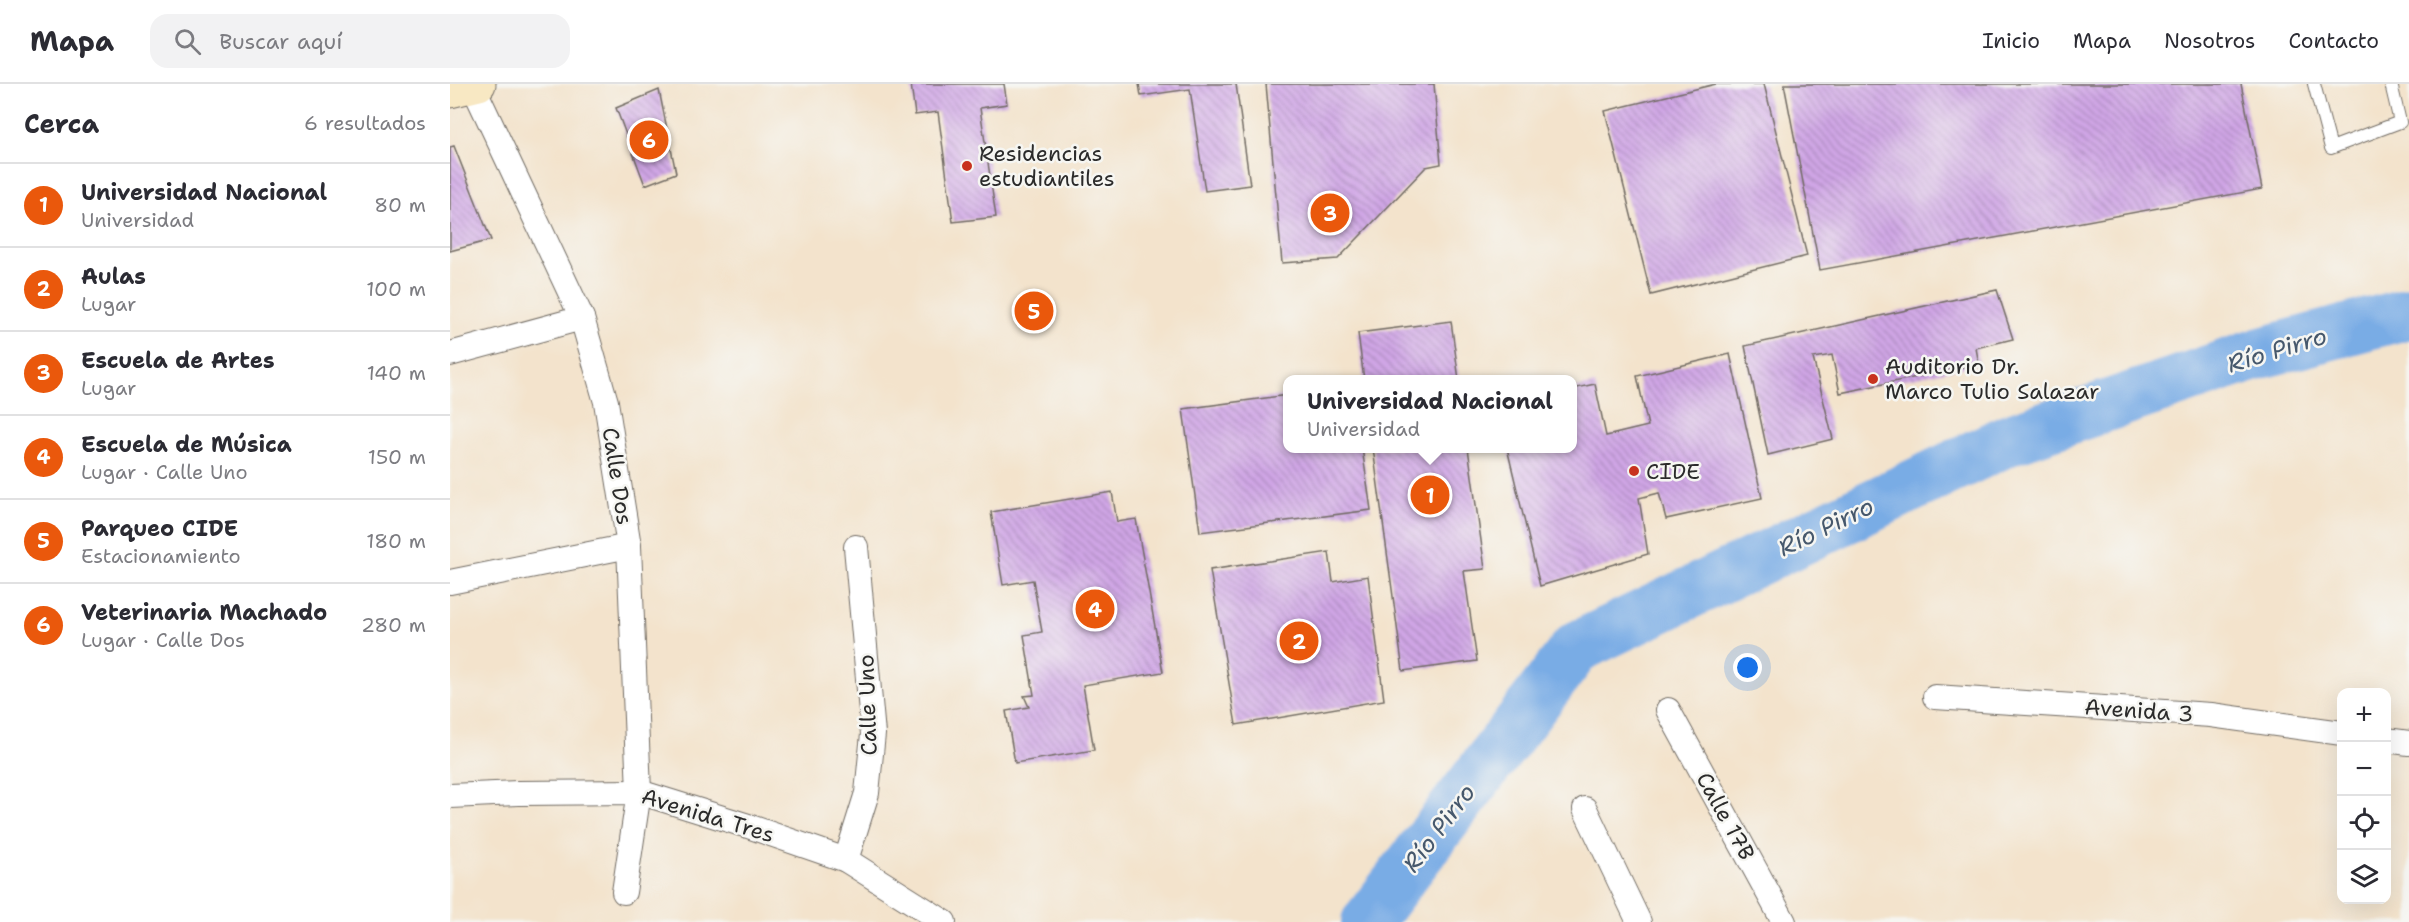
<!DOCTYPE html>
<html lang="es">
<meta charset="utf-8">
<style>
body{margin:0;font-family:"Shantell Sans",sans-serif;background:#f2f2f3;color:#2b2b33}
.controls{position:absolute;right:18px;bottom:18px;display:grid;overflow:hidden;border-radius:12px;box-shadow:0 6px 24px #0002}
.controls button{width:54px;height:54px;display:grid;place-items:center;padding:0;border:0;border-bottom:2px solid #e1e1e2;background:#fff;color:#2b2b33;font:30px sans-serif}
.you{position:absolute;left:1298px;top:584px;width:21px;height:21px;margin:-15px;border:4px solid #fff;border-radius:50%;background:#1a73e8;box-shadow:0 0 0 9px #1a73e833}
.badge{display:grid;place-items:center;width:39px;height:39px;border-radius:50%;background:#ea580c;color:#fff;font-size:20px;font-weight:700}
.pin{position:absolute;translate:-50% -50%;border:3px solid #fff;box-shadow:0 2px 6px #0006}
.popup{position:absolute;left:833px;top:291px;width:294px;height:78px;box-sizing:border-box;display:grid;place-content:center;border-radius:12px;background:#fff;filter:drop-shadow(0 2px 4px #0005);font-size:20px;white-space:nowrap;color:#7c7c81}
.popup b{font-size:22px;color:#2b2b33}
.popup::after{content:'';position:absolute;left:50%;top:100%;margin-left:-12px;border:12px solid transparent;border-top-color:#fff}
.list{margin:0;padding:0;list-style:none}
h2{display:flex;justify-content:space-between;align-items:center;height:78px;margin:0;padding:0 24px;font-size:26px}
h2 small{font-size:20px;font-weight:400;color:#7c7c81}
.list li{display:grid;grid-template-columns:39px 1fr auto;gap:18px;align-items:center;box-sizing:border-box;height:84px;padding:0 24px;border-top:2px solid #e1e1e2}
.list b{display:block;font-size:22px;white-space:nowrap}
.list p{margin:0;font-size:20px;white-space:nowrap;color:#7c7c81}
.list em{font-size:20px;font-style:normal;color:#7c7c81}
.icon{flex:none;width:33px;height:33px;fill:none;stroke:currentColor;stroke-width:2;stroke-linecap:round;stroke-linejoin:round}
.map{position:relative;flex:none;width:1959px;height:838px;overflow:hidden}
header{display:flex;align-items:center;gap:36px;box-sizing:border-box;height:84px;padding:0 30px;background:#fff;border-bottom:2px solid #e1e1e2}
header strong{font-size:28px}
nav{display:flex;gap:33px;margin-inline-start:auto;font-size:21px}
.search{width:420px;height:54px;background:#f2f2f3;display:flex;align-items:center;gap:15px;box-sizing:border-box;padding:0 21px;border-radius:18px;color:#7c7c81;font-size:22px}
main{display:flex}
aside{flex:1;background:#fff}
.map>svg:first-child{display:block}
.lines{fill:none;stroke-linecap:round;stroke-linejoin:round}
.river{stroke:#79ace5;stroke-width:52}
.building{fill:url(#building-back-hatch)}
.service-casing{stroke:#716b63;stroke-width:14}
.minor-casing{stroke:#716b63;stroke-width:26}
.secondary-casing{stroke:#716b63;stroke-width:35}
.service{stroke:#fff;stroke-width:12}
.minor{stroke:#fff;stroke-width:24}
.secondary{stroke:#f8e8c3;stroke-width:33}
.poi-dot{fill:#c8321e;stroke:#f6f6f2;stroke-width:2}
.labels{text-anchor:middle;stroke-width:5;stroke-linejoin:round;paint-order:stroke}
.poi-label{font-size:22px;fill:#2b2b2b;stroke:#f6f6f2;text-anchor:start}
.street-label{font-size:22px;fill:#2b2b2b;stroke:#f6f6f2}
.water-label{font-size:24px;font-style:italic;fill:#46586c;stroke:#f6f6f2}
</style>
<header>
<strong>Mapa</strong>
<div class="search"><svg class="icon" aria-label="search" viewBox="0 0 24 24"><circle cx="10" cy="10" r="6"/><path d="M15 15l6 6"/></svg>Buscar aquí</div>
<nav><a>Inicio</a><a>Mapa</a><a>Nosotros</a><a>Contacto</a></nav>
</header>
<main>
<aside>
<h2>Cerca<small>6 resultados</small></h2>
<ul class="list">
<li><span class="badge">1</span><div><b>Universidad Nacional</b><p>Universidad</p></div><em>80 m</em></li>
<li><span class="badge">2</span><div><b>Aulas</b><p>Lugar</p></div><em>100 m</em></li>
<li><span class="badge">3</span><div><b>Escuela de Artes</b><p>Lugar</p></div><em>140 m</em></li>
<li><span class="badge">4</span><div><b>Escuela de Música</b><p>Lugar · Calle Uno</p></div><em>150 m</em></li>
<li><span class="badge">5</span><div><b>Parqueo CIDE</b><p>Estacionamiento</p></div><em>180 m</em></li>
<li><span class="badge">6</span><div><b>Veterinaria Machado</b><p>Lugar · Calle Dos</p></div><em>280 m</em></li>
</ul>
</aside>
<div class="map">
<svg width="1959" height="838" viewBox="0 0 1959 838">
<defs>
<pattern id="building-back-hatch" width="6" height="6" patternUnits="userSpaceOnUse" patternTransform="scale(1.5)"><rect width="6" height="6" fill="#d0a6e6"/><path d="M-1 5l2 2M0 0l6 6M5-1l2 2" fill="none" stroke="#a987bb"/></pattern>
</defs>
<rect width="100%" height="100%" fill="#f6f6f2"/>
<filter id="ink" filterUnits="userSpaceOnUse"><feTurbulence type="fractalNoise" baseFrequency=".0167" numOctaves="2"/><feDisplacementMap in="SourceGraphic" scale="12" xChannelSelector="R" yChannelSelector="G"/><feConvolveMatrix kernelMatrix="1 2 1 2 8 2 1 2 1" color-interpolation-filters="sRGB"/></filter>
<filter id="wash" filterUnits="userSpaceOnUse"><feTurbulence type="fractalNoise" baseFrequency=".008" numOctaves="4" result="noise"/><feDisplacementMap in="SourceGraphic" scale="24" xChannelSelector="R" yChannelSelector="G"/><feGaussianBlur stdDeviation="1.35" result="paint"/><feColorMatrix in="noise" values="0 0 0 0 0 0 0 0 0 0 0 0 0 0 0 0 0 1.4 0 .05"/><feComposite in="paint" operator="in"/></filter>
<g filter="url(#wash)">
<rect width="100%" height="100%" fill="#f3e3cc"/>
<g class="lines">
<polyline class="river" points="917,838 1127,563 1560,355 1811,269 1959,229"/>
</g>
<g id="blocks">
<g class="building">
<polygon points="461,0 554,0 557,20 530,24 546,133 503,138 488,28 465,31"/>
<polygon points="689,0 786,0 800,101 755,107 740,5 691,12"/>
<polygon points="816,0 984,0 991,80 976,83 888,175 832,179"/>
<polygon points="1266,0 1314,0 1357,172 1201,211 1155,27"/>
<polygon points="1334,0 1791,0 1812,105 1370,186"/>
<polygon points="209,6 226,89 195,101 166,24"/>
<polygon points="4,62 41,156 0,167 0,63"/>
<polygon points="1547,206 1563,255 1526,264 1529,280 1390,309 1382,271 1363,274 1383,355 1318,371 1295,262"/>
<polygon points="1001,237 1009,296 914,296 908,249"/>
<polygon points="1280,270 1312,414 1216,435 1209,409 1189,414 1198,470 1090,502 1057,364 1122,364 1122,305 1145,300 1156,352 1198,342 1187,292"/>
<polygon points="838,311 838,364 912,364 921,426 750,448 733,325"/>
<polygon points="923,364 1018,364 1035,485 1014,487 1027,577 953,587"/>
<polygon points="662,408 667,438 686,435 713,588 633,601 644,666 565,679 556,627 579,623 574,612 584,611 574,551 592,548 583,496 553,501 541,428"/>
<polygon points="879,468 883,498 918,492 934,616 786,641 760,486"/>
</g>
</g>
</g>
<g filter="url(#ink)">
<use href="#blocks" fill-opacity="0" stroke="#716b63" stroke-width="1.5"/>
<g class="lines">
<g class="service-casing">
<polyline id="service" points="1864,0 1881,64 1950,38 1941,0"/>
</g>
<g class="minor-casing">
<g id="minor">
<polyline points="23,2 132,234 156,318 179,462 189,708 174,808"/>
<polyline points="0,270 132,234"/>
<polyline points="0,498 179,462"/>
<polyline points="1485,613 1761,631 1892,649"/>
<polyline points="1218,626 1334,838"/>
<polyline points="1936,656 1959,659"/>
<polyline points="0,712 68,709 189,708 298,742 396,776 494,838"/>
<polyline points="1135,725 1189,838"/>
<polyline points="396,776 417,709 423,650 406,463"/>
</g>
</g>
<g class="secondary-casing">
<polyline id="secondary" points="0,7 29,0"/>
</g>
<use href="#service" class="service"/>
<use href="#minor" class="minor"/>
<use href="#secondary" class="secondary"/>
</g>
</g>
<g class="poi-dot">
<circle cx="517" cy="82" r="6"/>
<circle cx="1423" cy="295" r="6"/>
<circle cx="1184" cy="387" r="6"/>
</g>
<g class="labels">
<g class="poi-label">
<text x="529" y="77">Residencias<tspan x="529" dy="25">estudiantiles</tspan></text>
<text x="1435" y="290">Auditorio Dr.<tspan x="1435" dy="25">Marco Tulio Salazar</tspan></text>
<text x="1196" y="395">CIDE</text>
</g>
<g class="street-label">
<text transform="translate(168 392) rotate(81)" y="8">Calle Dos</text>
<text transform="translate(417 621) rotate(-92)" y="8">Calle Uno</text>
<text transform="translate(1689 626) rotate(4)" y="8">Avenida 3</text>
<text transform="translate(258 731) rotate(17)" y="8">Avenida Tres</text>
<text transform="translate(1276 732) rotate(61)" y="8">Calle 17B</text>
</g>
<g class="water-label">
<text transform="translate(1827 266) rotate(-17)" y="8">Río Pirro</text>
<text transform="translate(1376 443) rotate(-26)" y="8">Río Pirro</text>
<text transform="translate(989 744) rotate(-53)" y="8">Río Pirro</text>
</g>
</g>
</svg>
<div class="controls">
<button>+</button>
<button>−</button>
<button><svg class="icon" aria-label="locate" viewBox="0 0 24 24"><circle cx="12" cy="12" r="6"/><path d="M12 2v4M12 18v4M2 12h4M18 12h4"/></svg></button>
<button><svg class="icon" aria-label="layers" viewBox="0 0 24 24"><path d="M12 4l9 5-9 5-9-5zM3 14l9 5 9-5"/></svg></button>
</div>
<div class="you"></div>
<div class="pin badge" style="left:980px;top:411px">1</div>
<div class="popup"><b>Universidad Nacional</b>Universidad</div>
<div class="pin badge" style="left:849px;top:557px">2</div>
<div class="pin badge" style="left:880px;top:129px">3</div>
<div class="pin badge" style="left:645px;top:525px">4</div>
<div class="pin badge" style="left:584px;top:227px">5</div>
<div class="pin badge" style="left:199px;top:56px">6</div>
</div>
</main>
